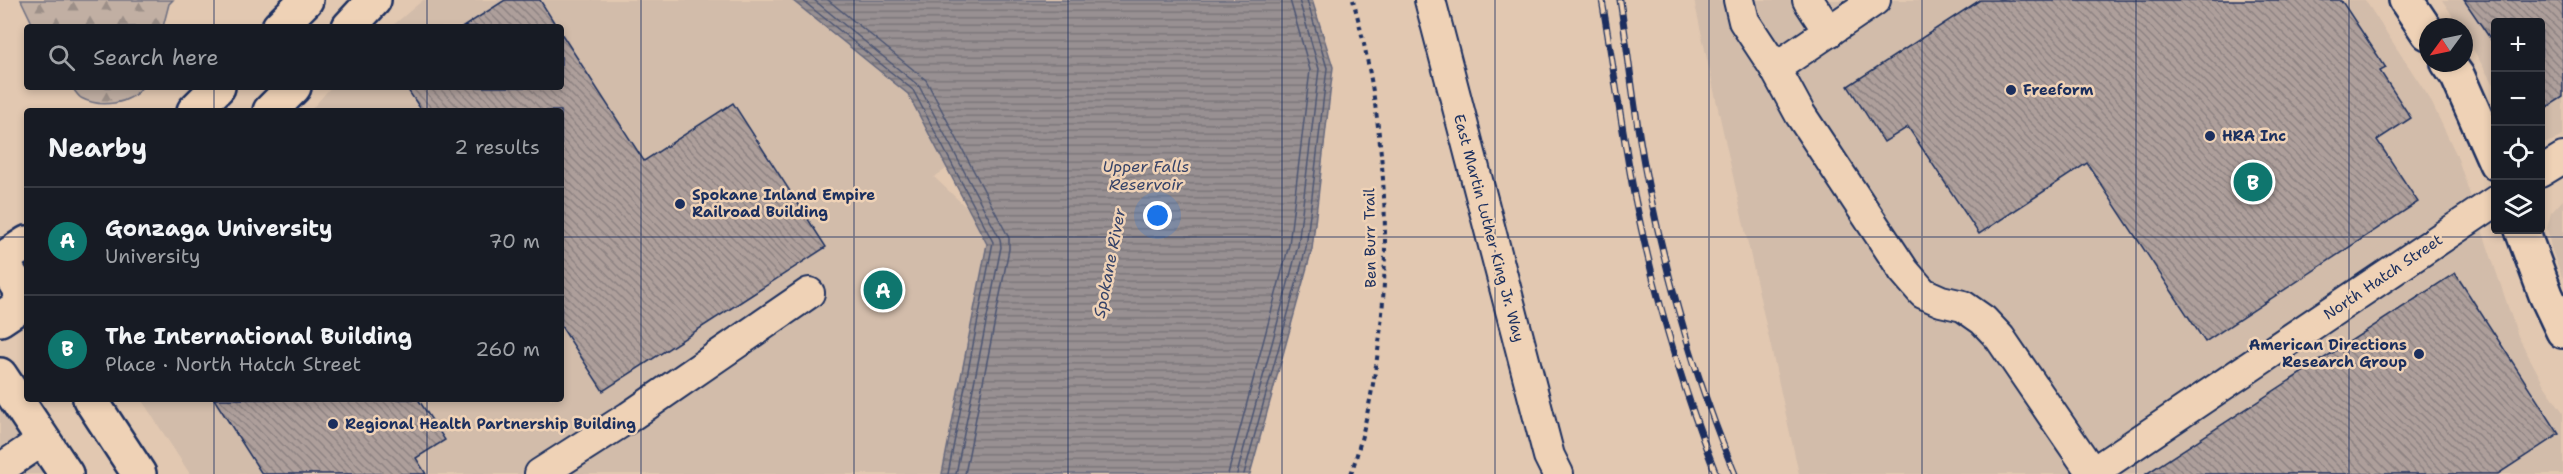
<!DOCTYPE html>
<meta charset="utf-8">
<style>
body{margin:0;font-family:"Shantell Sans",sans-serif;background:#20242c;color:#f1f3f6}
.controls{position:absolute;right:18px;top:18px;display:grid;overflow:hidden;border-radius:6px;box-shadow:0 3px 9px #0003}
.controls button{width:54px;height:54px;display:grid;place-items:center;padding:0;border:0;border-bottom:2px solid #363941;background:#171b24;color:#f1f3f6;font:30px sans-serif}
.compass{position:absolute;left:2419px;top:18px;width:54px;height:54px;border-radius:50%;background:#171b24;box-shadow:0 3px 9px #0003;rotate:237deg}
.you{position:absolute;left:1158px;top:216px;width:21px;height:21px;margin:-15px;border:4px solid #fff;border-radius:50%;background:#1a73e8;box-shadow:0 0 0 9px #1a73e833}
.badge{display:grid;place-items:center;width:39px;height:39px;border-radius:50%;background:#0f766e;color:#fff;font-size:20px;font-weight:700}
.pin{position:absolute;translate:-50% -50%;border:3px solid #fff;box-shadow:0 2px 6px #0006}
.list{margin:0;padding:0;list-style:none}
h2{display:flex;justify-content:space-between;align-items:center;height:78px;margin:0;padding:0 24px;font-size:26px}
h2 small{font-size:20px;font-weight:400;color:#9ea1a6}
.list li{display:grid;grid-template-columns:39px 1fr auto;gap:18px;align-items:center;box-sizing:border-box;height:108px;padding:0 24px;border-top:2px solid #363941}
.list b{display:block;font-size:22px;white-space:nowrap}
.list p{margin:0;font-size:20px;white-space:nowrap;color:#9ea1a6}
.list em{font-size:20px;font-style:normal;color:#9ea1a6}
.icon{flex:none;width:33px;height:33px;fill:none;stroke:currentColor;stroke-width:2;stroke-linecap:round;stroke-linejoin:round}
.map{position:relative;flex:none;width:2563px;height:474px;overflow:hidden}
.search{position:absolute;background:#171b24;box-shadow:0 3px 9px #0003;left:24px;top:24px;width:540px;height:66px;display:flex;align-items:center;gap:15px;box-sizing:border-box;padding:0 21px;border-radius:6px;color:#9ea1a6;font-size:22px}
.panel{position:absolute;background:#171b24;box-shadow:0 3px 9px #0003;left:24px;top:108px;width:540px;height:294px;border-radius:6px}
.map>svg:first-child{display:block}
.built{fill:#d2bcaa}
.forest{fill:url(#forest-firs);stroke:#6e6f80;stroke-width:1.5}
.water{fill:url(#water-rules);stroke:#66697d;stroke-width:1.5}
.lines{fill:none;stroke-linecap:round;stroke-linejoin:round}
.shore{stroke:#4d5673;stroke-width:1.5}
.building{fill:url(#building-back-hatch);stroke:#1b2f5e;stroke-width:1.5}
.minor-casing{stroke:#1b2f5e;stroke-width:34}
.major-casing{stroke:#1b2f5e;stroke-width:38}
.highway-casing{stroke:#1b2f5e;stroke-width:38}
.path{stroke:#1b2f5e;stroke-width:4;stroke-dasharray:4.5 4.5;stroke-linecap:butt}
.minor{stroke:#efd2b6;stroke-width:30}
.major{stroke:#efd2b6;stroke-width:33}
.highway{stroke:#efd2b6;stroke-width:33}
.rail-casing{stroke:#1b2f5e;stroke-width:7}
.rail{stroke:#efd2b6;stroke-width:4.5;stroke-dasharray:14;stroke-linecap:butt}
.grid{fill:none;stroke:#1b2f5e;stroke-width:1.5;stroke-opacity:0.55}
.poi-dot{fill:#1b2f5e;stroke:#efd2b6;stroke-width:2}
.labels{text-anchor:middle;stroke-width:5;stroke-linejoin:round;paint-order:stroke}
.poi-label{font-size:15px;font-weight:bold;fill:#1b2f5e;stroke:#efd2b6;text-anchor:start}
.street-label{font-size:15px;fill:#1b2f5e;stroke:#efd2b6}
.water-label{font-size:16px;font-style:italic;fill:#344268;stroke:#efd2b6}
</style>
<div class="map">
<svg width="2563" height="474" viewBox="0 0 2563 474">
<defs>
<pattern id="forest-firs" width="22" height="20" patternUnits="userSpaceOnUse" patternTransform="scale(1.5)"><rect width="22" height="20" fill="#c1afa3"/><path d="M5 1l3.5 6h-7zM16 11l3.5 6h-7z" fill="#9c8f88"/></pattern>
<pattern id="water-rules" width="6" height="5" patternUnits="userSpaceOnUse" patternTransform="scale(1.5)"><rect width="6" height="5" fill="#989092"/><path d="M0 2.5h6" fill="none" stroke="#7b767a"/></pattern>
<pattern id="building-back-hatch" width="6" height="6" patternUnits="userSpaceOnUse" patternTransform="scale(1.5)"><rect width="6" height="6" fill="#ae9f9b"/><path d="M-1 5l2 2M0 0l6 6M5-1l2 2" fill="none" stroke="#8d8282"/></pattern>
</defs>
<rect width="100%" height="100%" fill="#e2c8b1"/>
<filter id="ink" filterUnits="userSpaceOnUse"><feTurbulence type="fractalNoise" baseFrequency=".0167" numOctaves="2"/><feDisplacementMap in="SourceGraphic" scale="12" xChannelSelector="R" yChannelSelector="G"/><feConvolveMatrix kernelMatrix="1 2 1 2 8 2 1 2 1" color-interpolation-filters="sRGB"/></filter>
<g filter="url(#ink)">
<g class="built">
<polygon points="423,0 1179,0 1182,16 934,177 969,210 993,251 953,474 190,474 141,399 561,399 561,111 310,111 331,87 561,87 561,27 391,27"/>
<polygon points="1694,0 2365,0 2430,99 2457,156 2518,336 2544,385 2563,412 2563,474 1799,474"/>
<polygon points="2442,0 2563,0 2563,136 2552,141 2541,143 2540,22 2496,22 2495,88 2464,33 2464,27 2460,27"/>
<polygon points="2563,200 2563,279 2551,248 2547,228 2551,213"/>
<polygon points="0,403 47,474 0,474"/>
</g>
<g class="forest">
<polygon points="21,0 173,0 169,4 163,27 34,27"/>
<path d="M72,87H142C130,105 100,108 81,98C78,96 74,90 72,87Z"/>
</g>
<polygon class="water" points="792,0 1312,0 1333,67 1312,249 1250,474 942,474 987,244 908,94"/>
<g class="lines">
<g class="shore">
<polyline points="802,0 913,90 993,242 948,474"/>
<polyline points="814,0 919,86 1000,239 1001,247 956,474"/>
<polyline points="828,0 926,80 1009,238 1009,249 965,474"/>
<polyline points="1228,474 1289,245 1310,70 1290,0"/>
<polyline points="1237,474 1298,246 1319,69 1299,0"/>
<polyline points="1244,474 1306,248 1327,68 1307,0"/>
</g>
</g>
<g class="building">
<polygon points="505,0 540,0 557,27 463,27"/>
<polygon points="1980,0 2341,0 2386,68 2380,71 2411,118 2377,140 2418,202 2205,342 2087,163 1979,234 1908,127 1884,142 1848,86"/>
<polygon points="2464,0 2563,0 2563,97 2541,111 2541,22 2496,22 2496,47"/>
<polygon points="561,33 644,161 733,103 826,247 603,391 561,326 561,111 422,111 406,87 561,87"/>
<polygon points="2455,273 2559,434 2498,474 2146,474"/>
<polygon points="214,399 418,399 445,440 416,458 426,474 262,474"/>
</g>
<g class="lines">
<g class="minor-casing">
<g id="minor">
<polyline points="1430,0 1549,456 1558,474"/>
<polyline points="1739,0 1744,21 1775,68"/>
<polyline points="1808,0 1829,32"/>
<polyline points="1875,0 1775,68 1800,114 1904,271 1923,293 1941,301 1963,306 1983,320 2000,338 2093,474"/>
<polyline points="2540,172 2563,158"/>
<polyline points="0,469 43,440"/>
<polyline points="2092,473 2496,201"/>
<polyline points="540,474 629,417 809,293"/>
</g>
</g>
<g class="major-casing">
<g id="major">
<polyline points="2406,0 2428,33"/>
<polyline points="2448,63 2458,77 2496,163"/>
<polyline points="2522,230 2546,295 2563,331"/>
<polyline points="0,259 27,301"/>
<polyline points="0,319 27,301"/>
<polyline points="0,375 66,474"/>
<polyline points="90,399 139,474"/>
</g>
</g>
<g class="highway-casing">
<g id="highway">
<polyline points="279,27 306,0"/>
<polyline points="349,27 374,0"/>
<polyline points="194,111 218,87"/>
<polyline points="270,111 294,87"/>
<polyline points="1,260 27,243"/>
</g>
</g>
<path class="path" d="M1351,474C1398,328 1394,147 1353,0"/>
<use href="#minor" class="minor"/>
<use href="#major" class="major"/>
<use href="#highway" class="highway"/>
<g class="rail-casing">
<g id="rail">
<path d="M1602,0C1613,64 1622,130 1634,194C1653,289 1681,384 1716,474"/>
<path d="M1620,0C1630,64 1636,131 1650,194C1670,289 1697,384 1735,474"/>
</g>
</g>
<use href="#rail" class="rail"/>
</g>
</g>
<path class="grid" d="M214,0V27M427,0V27M641,0V474M854,0V474M1068,0V474M1282,0V474M1495,0V474M1709,0V474M1922,0V474M2136,0V474M2349,0V474M214,87V111M427,87V111M0,237H27M561,237H2563M214,399V474M427,399V474"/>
<g class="poi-dot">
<circle cx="2011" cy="90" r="6"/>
<circle cx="2210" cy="136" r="6"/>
<circle cx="680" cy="204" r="6"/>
<circle cx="2419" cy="354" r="6"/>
<circle cx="333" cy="424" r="6"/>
</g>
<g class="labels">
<g class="poi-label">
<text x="2023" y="95">Freeform</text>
<text x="2222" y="141">HRA Inc</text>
<text x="692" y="200">Spokane Inland Empire<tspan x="692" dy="17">Railroad Building</tspan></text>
<text x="2407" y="350" text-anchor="end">American Directions<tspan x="2407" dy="17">Research Group</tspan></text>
<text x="345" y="429">Regional Health Partnership Building</text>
</g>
<g class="street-label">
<text transform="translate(1489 228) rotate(75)" y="5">East Martin Luther King Jr. Way</text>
<text transform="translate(1370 238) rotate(-91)" y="5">Ben Burr Trail</text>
<text transform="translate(2383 277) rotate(-34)" y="5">North Hatch Street</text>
</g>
<g class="water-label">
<text x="1146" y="172">Upper Falls<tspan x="1146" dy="18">Reservoir</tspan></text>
<text transform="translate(1109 263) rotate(-79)" y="6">Spokane River</text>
</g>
</g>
</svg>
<div class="controls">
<button>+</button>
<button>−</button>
<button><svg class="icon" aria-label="locate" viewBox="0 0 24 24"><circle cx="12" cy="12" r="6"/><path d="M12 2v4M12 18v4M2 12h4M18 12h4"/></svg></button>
<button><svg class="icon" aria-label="layers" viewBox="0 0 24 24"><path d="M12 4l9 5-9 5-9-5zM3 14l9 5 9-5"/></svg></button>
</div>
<svg class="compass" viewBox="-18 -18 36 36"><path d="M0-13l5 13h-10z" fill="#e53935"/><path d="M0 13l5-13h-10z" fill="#9ea1a6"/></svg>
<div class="you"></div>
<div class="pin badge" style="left:883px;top:290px">A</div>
<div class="pin badge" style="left:2253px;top:182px">B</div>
<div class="search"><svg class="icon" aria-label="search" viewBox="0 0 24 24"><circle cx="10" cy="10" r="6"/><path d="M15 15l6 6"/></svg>Search here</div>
<section class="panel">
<h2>Nearby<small>2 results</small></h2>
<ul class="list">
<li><span class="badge">A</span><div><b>Gonzaga University</b><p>University</p></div><em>70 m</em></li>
<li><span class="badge">B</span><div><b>The International Building</b><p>Place · North Hatch Street</p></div><em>260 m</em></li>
</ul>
</section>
</div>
